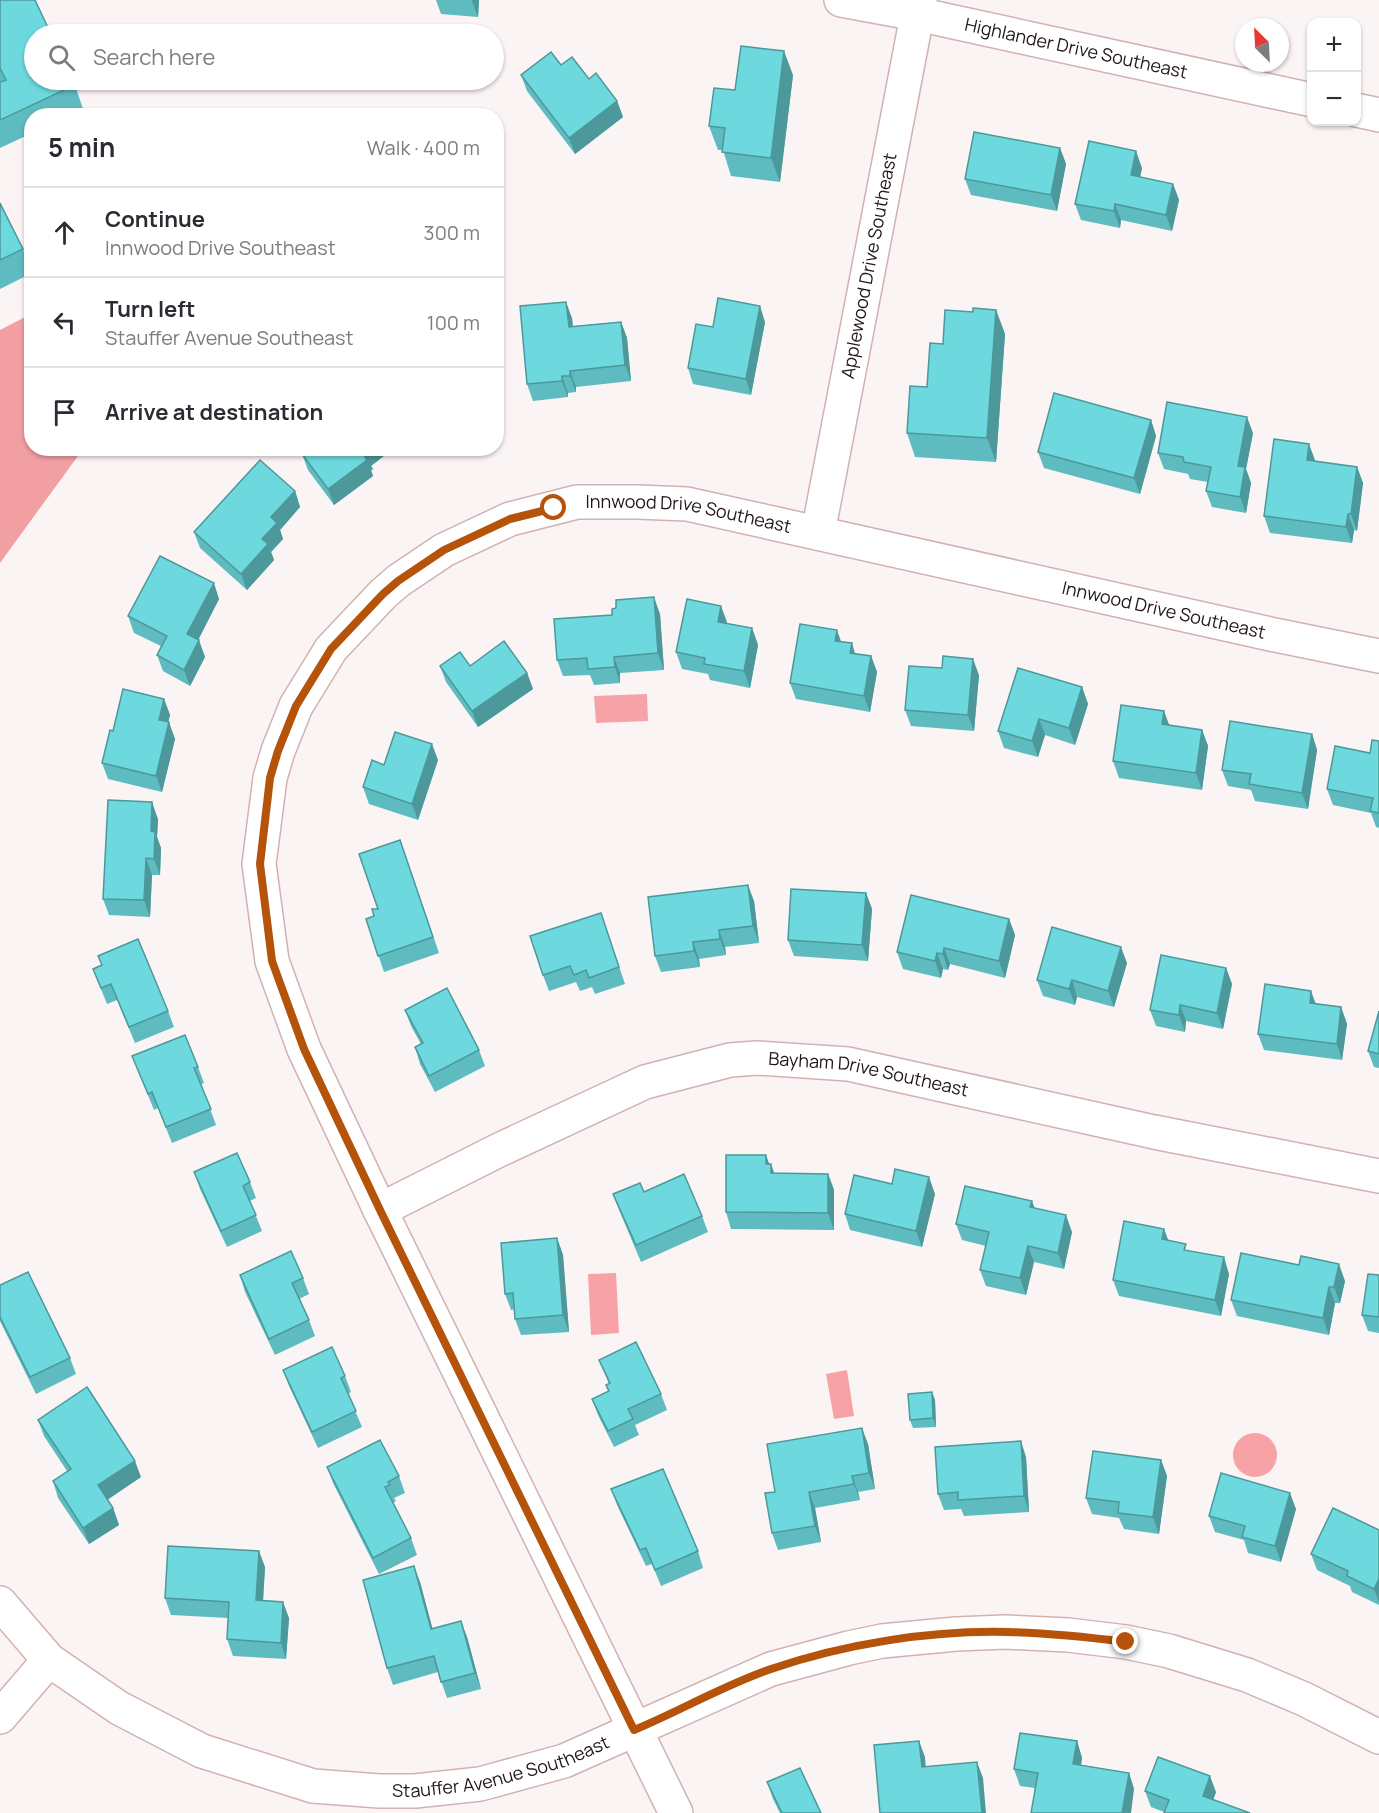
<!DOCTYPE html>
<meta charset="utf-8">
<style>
body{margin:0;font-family:Manrope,sans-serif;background:#f7f7f7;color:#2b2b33}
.controls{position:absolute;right:18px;top:18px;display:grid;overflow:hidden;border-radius:12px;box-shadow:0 2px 4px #0004}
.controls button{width:54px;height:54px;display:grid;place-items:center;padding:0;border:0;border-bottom:2px solid #e1e1e2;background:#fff;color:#2b2b33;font:30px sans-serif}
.compass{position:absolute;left:1235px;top:18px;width:54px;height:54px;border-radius:50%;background:#fff;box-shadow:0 2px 4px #0004;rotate:336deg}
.stop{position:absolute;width:18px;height:18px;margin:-14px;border:4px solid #b45309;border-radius:50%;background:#fff}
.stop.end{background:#b45309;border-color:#fff;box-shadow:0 2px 6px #0008}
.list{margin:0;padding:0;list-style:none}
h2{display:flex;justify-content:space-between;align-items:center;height:78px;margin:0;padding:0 24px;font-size:26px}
h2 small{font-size:20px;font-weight:400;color:#7c7c81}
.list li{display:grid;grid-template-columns:39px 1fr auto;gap:18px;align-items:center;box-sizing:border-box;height:90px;padding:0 24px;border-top:2px solid #e1e1e2}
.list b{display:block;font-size:22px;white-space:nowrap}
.list p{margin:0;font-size:20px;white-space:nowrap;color:#7c7c81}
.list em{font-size:20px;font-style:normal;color:#7c7c81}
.icon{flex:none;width:33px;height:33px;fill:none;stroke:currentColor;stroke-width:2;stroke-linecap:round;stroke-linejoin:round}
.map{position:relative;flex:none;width:1379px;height:1813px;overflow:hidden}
.search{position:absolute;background:#fff;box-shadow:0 2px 4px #0004;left:24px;top:24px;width:480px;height:66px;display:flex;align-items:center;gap:15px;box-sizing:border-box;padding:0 21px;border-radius:33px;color:#7c7c81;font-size:22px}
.panel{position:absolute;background:#fff;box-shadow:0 2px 4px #0004;left:24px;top:108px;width:480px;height:348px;border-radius:24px}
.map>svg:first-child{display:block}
.forest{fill:#f29fa3}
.water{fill:#f6a2a6}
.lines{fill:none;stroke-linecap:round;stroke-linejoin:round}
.street-casing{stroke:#d3b1b2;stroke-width:36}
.secondary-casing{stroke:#d3b1b2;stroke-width:36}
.street{stroke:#fff;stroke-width:33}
.secondary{stroke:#fff;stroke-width:33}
.wall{fill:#5ebbbf}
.shaded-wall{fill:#4c989b}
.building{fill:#6dd9de;stroke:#4c989b;stroke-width:1.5}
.route{stroke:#b45309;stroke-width:8}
.labels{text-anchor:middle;stroke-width:4.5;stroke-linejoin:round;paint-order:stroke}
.street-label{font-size:18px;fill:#221616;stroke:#fff}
</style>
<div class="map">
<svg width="1379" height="1813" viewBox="0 0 1379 1813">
<rect width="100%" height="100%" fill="#fbf4f4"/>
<polygon class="forest" points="31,314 32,448 83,449 0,563 0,330"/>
<g class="water">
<polygon points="647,694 648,721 596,723 594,696"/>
<polygon points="616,1273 619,1333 591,1335 588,1274"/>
<polygon points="847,1370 854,1416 834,1419 826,1374"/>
<circle cx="1255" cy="1455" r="22"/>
</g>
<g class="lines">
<g class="street-casing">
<g id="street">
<path id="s1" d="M841,0L917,14L1312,100"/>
<polyline points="1356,110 1379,115"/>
<path id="s2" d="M818,533L920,0"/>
<path id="s3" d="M380,1210L499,1150L645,1082L730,1060L757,1058L848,1064L1154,1132L1379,1176"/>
<polyline points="0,1717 49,1660"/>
<path id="s4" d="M676,1813L380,1210L304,1049L272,961L259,864L270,778L278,751L296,706L331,649L383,594L398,581L444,550L510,519L577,502H637L687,504L1270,634L1379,656"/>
</g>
</g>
<g class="secondary-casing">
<g id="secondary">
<path id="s5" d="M0,1603L49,1660L119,1708L202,1751L313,1786L379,1791H415L480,1784L564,1761L771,1669L849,1648L882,1641L956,1634L1005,1632L1068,1635L1126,1642L1169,1651L1247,1675L1304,1699L1379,1737"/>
</g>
</g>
<use href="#street" class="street"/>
<use href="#secondary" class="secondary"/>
</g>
<g class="wall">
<polygon points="0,0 75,85 83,109 69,116 32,116 32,133 0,148"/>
<polygon points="436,0 479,0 478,17 441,14"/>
<polygon points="561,65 589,79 617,101 623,117 575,154 527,91 521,75"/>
<polygon points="793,75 780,182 731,176 723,150 718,150 709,126 735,90"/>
<polygon points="1060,148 1066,164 1057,211 971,195 965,179"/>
<polygon points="1142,168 1140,177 1173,184 1179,200 1172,231 1121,220 1120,228 1081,220 1075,204"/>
<polygon points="0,203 23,249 32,273 0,289"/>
<polygon points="996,310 1005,334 996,462 915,457 907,433 927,387 943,344 973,312"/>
<polygon points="572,318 573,326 621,322 627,338 631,381 576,387 576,392 568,393 568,397 533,401 527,384"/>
<polygon points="765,322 751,395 693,384 688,368 713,327"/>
<polygon points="496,359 504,379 496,381"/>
<polygon points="1151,420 1156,436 1140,494 1044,468 1038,452"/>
<polygon points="1253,433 1246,469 1251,483 1246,513 1212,507 1206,491 1208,482 1190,479 1188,474 1164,469 1158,453"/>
<polygon points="310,448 394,448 371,466 373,469 371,470 373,476 334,505 308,470 302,454"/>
<polygon points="1315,460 1315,461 1357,467 1363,483 1357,531 1354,530 1352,543 1270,533 1264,516"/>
<polygon points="295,491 300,507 280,530 283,539 271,552 274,560 247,590 200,548 194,532"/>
<polygon points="219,599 198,640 205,657 190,686 163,671 157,655 161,646 134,633 128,616"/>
<polygon points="660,614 664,670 620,673 620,683 594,685 590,675 563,676 557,660"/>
<polygon points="727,622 727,623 752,628 758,645 750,688 710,680 708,674 682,669 676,652"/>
<polygon points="841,642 855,654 871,656 877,672 870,712 796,699 790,683"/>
<polygon points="440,666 527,673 533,689 478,727 446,682"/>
<polygon points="979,675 974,731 911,726 905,710"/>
<polygon points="1082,687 1088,704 1075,745 1045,735 1038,757 1004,748 998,731"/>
<polygon points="164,699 170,715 168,722 175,739 162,792 108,779 102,763"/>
<polygon points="1169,725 1202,730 1208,746 1202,790 1119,778 1113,761"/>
<polygon points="1312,734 1317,750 1308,809 1255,801 1251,790 1228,786 1222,770"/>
<polygon points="1379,741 1379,828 1376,827 1371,813 1333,805 1327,789 1370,753"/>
<polygon points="438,760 418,820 369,804 363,787 384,765"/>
<polygon points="158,819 157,837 161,848 160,875 152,875 150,917 109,915 103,899"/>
<polygon points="400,840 439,953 384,972 366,919 374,916 378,909"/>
<polygon points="866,893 872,909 868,961 794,956 788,940"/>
<polygon points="754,901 759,943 725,947 726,955 699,959 700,967 661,972 655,956"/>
<polygon points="601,913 625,984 595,994 592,987 580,991 576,982 549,991 543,975"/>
<polygon points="1009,919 1015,935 1005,978 950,964 948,970 943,969 941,978 903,969 897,952"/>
<polygon points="1127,963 1114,1007 1077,997 1075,1005 1043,996 1037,980"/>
<polygon points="1226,968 1232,984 1223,1029 1186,1021 1185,1032 1156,1026 1150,1010"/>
<polygon points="93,969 168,1011 174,1027 135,1043 117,1000 107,1004"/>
<polygon points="1316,1004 1341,1007 1347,1024 1342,1060 1264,1050 1258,1034"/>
<polygon points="405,1010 479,1050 485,1066 435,1092 420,1064 415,1047 421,1044 411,1026"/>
<polygon points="1379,1011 1379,1068 1374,1067 1368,1051"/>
<polygon points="132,1056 198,1067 204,1083 201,1084 216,1125 172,1143 158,1108 154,1110"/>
<polygon points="766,1155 769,1164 771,1164 774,1173 828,1174 834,1190 834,1230 731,1229 726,1212"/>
<polygon points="194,1172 250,1182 256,1198 250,1201 262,1231 227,1247 200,1189"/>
<polygon points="644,1192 702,1216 708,1232 641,1262 619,1210 613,1194"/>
<polygon points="935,1194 922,1247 850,1230 845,1214"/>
<polygon points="1035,1208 1072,1232 1064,1269 1034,1262 1026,1295 986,1286 980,1270 986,1246 962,1240 956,1224"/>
<polygon points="1164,1229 1168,1240 1229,1274 1221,1316 1119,1296 1113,1280"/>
<polygon points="557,1238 563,1255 569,1332 521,1335 515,1319 515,1309 511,1310 505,1294"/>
<polygon points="240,1275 303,1278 309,1294 299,1299 309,1320 315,1336 275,1355 245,1292"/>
<polygon points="1379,1275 1379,1333 1368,1331 1362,1315"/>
<polygon points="1345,1281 1340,1303 1335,1303 1329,1335 1237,1316 1231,1300"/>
<polygon points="0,1285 70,1358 76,1374 36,1394 0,1321"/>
<polygon points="599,1360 661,1394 667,1410 635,1425 639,1435 614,1447 598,1415 592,1399 608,1391 606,1385 609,1384"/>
<polygon points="283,1370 345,1376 351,1392 348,1394 362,1427 318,1448 289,1386"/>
<polygon points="932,1392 935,1400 936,1427 913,1428 910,1420"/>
<polygon points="38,1420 141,1477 107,1500 113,1508 119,1525 89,1544 58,1498 53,1481 67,1471 44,1436"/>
<polygon points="868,1444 875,1489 858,1492 860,1500 815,1508 821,1542 778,1550 772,1533 775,1492"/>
<polygon points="1026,1457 1029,1512 964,1516 961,1509 944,1510 938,1494"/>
<polygon points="1161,1460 1167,1476 1159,1534 1124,1529 1119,1518 1092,1514 1086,1498"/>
<polygon points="327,1467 399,1476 405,1493 394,1498 396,1501 393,1503 411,1538 417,1555 379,1574 333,1483"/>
<polygon points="611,1489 698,1551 703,1568 661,1586 652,1564 646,1566 617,1505"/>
<polygon points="1296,1509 1281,1562 1248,1553 1244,1540 1215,1532 1209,1516"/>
<polygon points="1379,1530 1379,1605 1352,1592 1350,1586 1317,1570 1311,1554"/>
<polygon points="265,1567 263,1601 289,1618 286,1659 233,1656 227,1639 228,1618 171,1615 165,1598"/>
<polygon points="420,1582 432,1629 467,1637 481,1689 447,1698 438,1672 393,1685 387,1668"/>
<polygon points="1077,1741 1082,1758 1081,1765 1129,1773 1134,1789 1035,1788 1020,1786 1014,1769"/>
<polygon points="767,1782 821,1813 780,1813 773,1799"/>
<polygon points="1145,1791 1216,1792 1213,1799 1164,1812 1151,1807"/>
</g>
<g class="shaded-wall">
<polygon points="472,0 479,0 478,17 472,1"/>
<polygon points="784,51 793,75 780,182 771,158"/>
<polygon points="617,101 623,117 575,154 569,138"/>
<polygon points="1060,148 1066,164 1057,211 1051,195"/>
<polygon points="1136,151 1142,168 1137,191 1131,175"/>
<polygon points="1173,184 1179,200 1172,231 1166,215"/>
<polygon points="1115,204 1121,220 1120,228 1114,211"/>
<polygon points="566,302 572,318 574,343 569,327"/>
<polygon points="760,306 765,322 751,395 746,379"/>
<polygon points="996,310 1005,334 996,462 987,438"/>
<polygon points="621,322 627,338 631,381 625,365"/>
<polygon points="570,371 576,387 576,392 570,376"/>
<polygon points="562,376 568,393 568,397 562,381"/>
<polygon points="1247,417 1253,433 1246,469 1251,483 1246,513 1240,497 1238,466"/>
<polygon points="1151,420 1156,436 1140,494 1134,478"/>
<polygon points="1309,444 1315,460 1312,476 1307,460"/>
<polygon points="367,448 394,448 371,466 373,469 371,470 373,476 334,505 328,489"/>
<polygon points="1357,467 1363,483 1357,531 1351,514"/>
<polygon points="295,491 300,507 280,530 283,539 271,552 274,560 247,590 241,574 262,539 271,517"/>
<polygon points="1348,514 1354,530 1352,543 1346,527"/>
<polygon points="214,583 219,599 193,650 187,634"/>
<polygon points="654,597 660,614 664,670 658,653"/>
<polygon points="721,606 727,622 724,638 718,622"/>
<polygon points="752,628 758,645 750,688 744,671"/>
<polygon points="837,630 843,647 835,641"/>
<polygon points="199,640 205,657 190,686 184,670"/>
<polygon points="852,643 857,660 850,653"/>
<polygon points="871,656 877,672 870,712 864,696"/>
<polygon points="614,657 620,673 620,683 615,667"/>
<polygon points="973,659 979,675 974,731 968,715"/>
<polygon points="527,673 533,689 478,727 472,711"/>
<polygon points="1082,687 1088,704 1075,745 1069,728"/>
<polygon points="164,699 170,715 165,736 159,720"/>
<polygon points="1164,711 1170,727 1162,724"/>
<polygon points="1039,719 1045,735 1038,757 1032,741"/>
<polygon points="169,722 175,739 162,792 156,776"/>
<polygon points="1202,730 1208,746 1202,790 1196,773"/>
<polygon points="1312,734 1317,750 1308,809 1302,793"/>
<polygon points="432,744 438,760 418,820 412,804"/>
<polygon points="152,802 158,819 157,837 161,848 160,875 154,859 151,831"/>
<polygon points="146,858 152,875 150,917 144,900"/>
<polygon points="748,885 754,901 759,943 753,926"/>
<polygon points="866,893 872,909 868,961 862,945"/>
<polygon points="1009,919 1015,935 1005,978 999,961"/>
<polygon points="719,930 725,947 726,955 720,939"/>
<polygon points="693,942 699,959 700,967 694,951"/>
<polygon points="1121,947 1127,963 1114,1007 1108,991"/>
<polygon points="944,948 950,964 948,970 943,954"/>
<polygon points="937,953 943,969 941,978 935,961"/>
<polygon points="1226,968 1232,984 1223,1029 1217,1013"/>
<polygon points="1072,980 1077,997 1075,1005 1069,989"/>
<polygon points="1311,991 1317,1007 1310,1003"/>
<polygon points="1180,1005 1186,1021 1185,1032 1179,1015"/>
<polygon points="1341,1007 1347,1024 1342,1060 1337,1044"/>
<polygon points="766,1155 771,1169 771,1164 777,1181 777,1190 766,1164"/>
<polygon points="828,1174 834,1190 834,1230 828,1213"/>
<polygon points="929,1177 935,1194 922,1247 916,1231"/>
<polygon points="1032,1201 1038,1217 1030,1207"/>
<polygon points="1066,1215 1072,1232 1064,1269 1058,1253"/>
<polygon points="1164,1229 1170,1245 1162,1239"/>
<polygon points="557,1238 563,1255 569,1332 563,1315"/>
<polygon points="1028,1246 1034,1262 1026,1295 1020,1278"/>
<polygon points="1224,1257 1229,1274 1221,1316 1215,1300"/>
<polygon points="1339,1264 1345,1281 1340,1303 1334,1287"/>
<polygon points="1329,1287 1335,1303 1329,1335 1323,1318"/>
<polygon points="932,1392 935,1400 936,1427 933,1418"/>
<polygon points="862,1428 868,1444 875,1489 869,1473"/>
<polygon points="1021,1441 1026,1457 1029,1512 1024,1496"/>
<polygon points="1161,1460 1167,1476 1159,1534 1153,1517"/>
<polygon points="135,1461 141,1477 104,1502 98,1485"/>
<polygon points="852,1476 858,1492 860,1500 854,1484"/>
<polygon points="809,1492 815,1508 821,1542 815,1526"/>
<polygon points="1290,1493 1296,1509 1281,1562 1275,1546"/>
<polygon points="113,1508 119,1525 89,1544 83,1528"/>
<polygon points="259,1551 265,1567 262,1616 256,1600"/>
<polygon points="414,1566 420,1582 437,1645 431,1629"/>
<polygon points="1379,1579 1379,1602 1374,1589"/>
<polygon points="283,1602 289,1618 286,1659 281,1643"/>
<polygon points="461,1621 467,1637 481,1689 475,1673"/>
<polygon points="919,1741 925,1757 927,1783 922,1767"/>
<polygon points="1077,1741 1082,1758 1079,1780 1073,1764"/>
<polygon points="977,1762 983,1778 986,1813 982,1813"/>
<polygon points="1129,1773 1134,1789 1131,1813 1122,1813"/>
<polygon points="1210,1776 1216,1792 1209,1812 1203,1796"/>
</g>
<g class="building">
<polygon points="0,0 35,0 51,34 34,34 34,80 72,80 75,85 0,120 0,82 6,80 0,68"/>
<polygon points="741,46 784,51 771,158 722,152 725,128 709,126 714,88 735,90"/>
<polygon points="551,52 561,65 572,57 589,79 596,73 617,101 569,138 521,75"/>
<polygon points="974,132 1060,148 1051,195 965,179"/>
<polygon points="1089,141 1136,151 1131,175 1173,184 1166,215 1115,204 1114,211 1075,204"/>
<polygon points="0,203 23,249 0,260"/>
<polygon points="718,298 760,306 746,379 688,368 696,324 713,327"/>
<polygon points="566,302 569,327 621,322 625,365 570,371 570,376 562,376 562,381 527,384 520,306"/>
<polygon points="973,308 996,310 987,438 907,433 910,386 927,387 930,343 943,344 945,310 973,312"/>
<polygon points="1054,393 1151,420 1134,478 1038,452"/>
<polygon points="1167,402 1247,417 1238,466 1245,467 1240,497 1206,491 1211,467 1184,462 1183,457 1158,453"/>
<polygon points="1274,439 1309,444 1307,460 1357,467 1351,514 1348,514 1346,527 1264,516"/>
<polygon points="310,448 367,448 365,451 367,453 364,455 367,460 328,489 302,454"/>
<polygon points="260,460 295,491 271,517 277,523 262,539 268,544 241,574 194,532"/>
<polygon points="160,556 214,583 187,634 199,640 184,670 157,655 167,636 128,616"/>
<polygon points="654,597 658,653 614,657 615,667 588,669 587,658 557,660 554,619 612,615 612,609 616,608 616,600"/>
<polygon points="687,599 721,606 718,622 752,628 744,671 704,664 705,658 676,652"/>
<polygon points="800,624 837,630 835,641 852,643 850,653 871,656 864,696 790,683"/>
<polygon points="504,641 527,673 472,711 440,666 460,652 470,666"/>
<polygon points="943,656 973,659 968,715 905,710 909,666 942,668"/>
<polygon points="1018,668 1082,687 1069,728 1039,719 1032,741 998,731"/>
<polygon points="123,689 164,699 159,720 169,722 156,776 102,763 110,730 113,731"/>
<polygon points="1121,705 1164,711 1162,724 1202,730 1196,773 1113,761"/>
<polygon points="1230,721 1312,734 1302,793 1249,784 1251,774 1222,770"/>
<polygon points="395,732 432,744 412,804 363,787 372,760 384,765"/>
<polygon points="1372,740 1379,741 1379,813 1370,811 1373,798 1327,789 1335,746 1370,753"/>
<polygon points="108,800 152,802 151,831 155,832 154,859 146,858 144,900 103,899"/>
<polygon points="400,840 433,937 378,956 366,919 374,916 372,909 378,909 359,854"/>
<polygon points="748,885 753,926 719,930 720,939 693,942 694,951 655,956 648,897"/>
<polygon points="791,889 866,893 862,945 788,940"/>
<polygon points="911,895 1009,919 999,961 944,948 943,954 937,953 935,961 897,952"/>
<polygon points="601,913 619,967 589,978 586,970 574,975 570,966 543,975 530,936"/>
<polygon points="1052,927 1121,947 1108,991 1072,980 1069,989 1037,980"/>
<polygon points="138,939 168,1011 129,1027 111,984 101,988 93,969 102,965 98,956"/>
<polygon points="1161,955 1226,968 1217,1013 1180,1005 1179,1015 1150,1010"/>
<polygon points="1265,984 1311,991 1310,1003 1341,1007 1337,1044 1258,1034"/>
<polygon points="447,988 479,1050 429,1076 415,1047 423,1043 405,1010"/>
<polygon points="1379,1011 1379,1054 1368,1051"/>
<polygon points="185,1035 198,1067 194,1068 211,1109 166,1127 152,1092 148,1094 132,1056"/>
<polygon points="237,1153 250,1182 243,1186 256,1215 221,1231 194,1172"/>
<polygon points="726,1155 766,1155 766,1164 771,1164 771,1173 828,1174 828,1213 726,1212"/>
<polygon points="895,1169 929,1177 916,1231 845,1214 854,1175 892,1184"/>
<polygon points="684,1174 702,1216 636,1245 613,1194 640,1183 644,1192"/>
<polygon points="965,1186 1032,1201 1030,1207 1066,1215 1058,1253 1028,1246 1020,1278 980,1270 989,1232 956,1224"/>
<polygon points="1124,1221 1164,1229 1162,1239 1186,1244 1184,1250 1224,1257 1215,1300 1113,1280"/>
<polygon points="557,1238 563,1315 515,1319 513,1293 505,1294 501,1243"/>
<polygon points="291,1251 303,1278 292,1283 309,1320 269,1339 240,1275"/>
<polygon points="1241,1253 1299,1265 1301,1256 1339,1264 1334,1287 1329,1287 1323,1318 1231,1300"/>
<polygon points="28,1272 70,1358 30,1377 0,1317 0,1285"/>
<polygon points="1368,1274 1379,1275 1379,1317 1362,1315"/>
<polygon points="636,1342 661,1394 628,1409 633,1419 608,1431 592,1399 609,1391 606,1385 610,1383 599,1360"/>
<polygon points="332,1347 345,1376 341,1378 356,1411 312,1432 283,1370"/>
<polygon points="87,1387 135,1461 98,1485 113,1508 83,1528 53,1481 71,1469 38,1420"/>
<polygon points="932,1392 933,1418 910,1420 908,1394"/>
<polygon points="862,1428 869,1473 852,1476 854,1484 809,1492 815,1526 772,1533 765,1493 775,1492 767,1444"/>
<polygon points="380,1440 399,1476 388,1482 390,1485 385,1487 411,1538 373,1558 327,1467"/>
<polygon points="1021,1441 1024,1496 958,1500 958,1492 938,1494 935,1447"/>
<polygon points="1093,1451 1161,1460 1153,1517 1118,1513 1119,1502 1086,1498"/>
<polygon points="663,1469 698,1551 655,1570 646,1548 640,1550 611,1489"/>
<polygon points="1221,1473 1290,1493 1275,1546 1242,1537 1245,1526 1209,1516"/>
<polygon points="1333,1508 1379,1530 1379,1579 1374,1589 1347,1576 1348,1571 1311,1554"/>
<polygon points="168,1546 259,1551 256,1600 283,1602 281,1643 227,1639 229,1602 165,1598"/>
<polygon points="414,1566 431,1629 461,1621 475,1673 441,1682 434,1656 387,1668 363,1580"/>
<polygon points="1020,1733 1077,1741 1073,1764 1129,1773 1122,1813 1031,1813 1038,1773 1014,1769"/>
<polygon points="919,1741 922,1767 977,1762 982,1813 880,1813 874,1745"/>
<polygon points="1158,1757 1210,1776 1203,1796 1250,1813 1164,1813 1169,1800 1145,1791"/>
<polygon points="800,1768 821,1813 782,1813 767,1782"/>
</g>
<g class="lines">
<path class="route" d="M554,508L510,519L444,550L398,581L383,594L331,649L296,706L278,751L270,778L260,864L272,961L304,1049L380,1210L634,1730C680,1711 724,1685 771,1669C844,1644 931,1630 1008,1632C1048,1633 1087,1637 1126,1642"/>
</g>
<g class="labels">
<g class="street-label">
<text dy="6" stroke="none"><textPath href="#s1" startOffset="240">Highlander Drive Southeast</textPath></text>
<text dy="6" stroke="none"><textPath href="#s2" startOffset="272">Applewood Drive Southeast</textPath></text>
<text dy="6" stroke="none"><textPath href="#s4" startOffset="1677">Innwood Drive Southeast</textPath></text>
<text dy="6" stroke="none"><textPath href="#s4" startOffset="2163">Innwood Drive Southeast</textPath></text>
<text dy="6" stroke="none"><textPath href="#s3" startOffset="522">Bayham Drive Southeast</textPath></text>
<text dy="6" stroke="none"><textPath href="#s5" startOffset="561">Stauffer Avenue Southeast</textPath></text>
</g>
</g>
</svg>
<div class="controls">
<button>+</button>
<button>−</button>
</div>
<svg class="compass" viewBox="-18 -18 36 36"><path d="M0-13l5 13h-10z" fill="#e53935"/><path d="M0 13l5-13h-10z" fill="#7c7c81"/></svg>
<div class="stop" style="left:554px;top:508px"></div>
<div class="stop end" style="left:1126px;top:1642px"></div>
<div class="search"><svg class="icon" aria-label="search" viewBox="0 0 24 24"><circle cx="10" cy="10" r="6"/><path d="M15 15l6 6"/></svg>Search here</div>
<section class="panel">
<h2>5 min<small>Walk · 400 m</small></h2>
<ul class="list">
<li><svg class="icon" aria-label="ahead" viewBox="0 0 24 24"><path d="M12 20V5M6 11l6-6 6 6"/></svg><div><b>Continue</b><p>Innwood Drive Southeast</p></div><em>300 m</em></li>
<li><svg class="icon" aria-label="left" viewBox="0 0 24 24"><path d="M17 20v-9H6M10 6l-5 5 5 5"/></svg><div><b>Turn left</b><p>Stauffer Avenue Southeast</p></div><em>100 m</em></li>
<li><svg class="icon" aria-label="arrive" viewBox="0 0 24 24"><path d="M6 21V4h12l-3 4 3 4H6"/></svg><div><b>Arrive at destination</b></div></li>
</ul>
</section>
</div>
